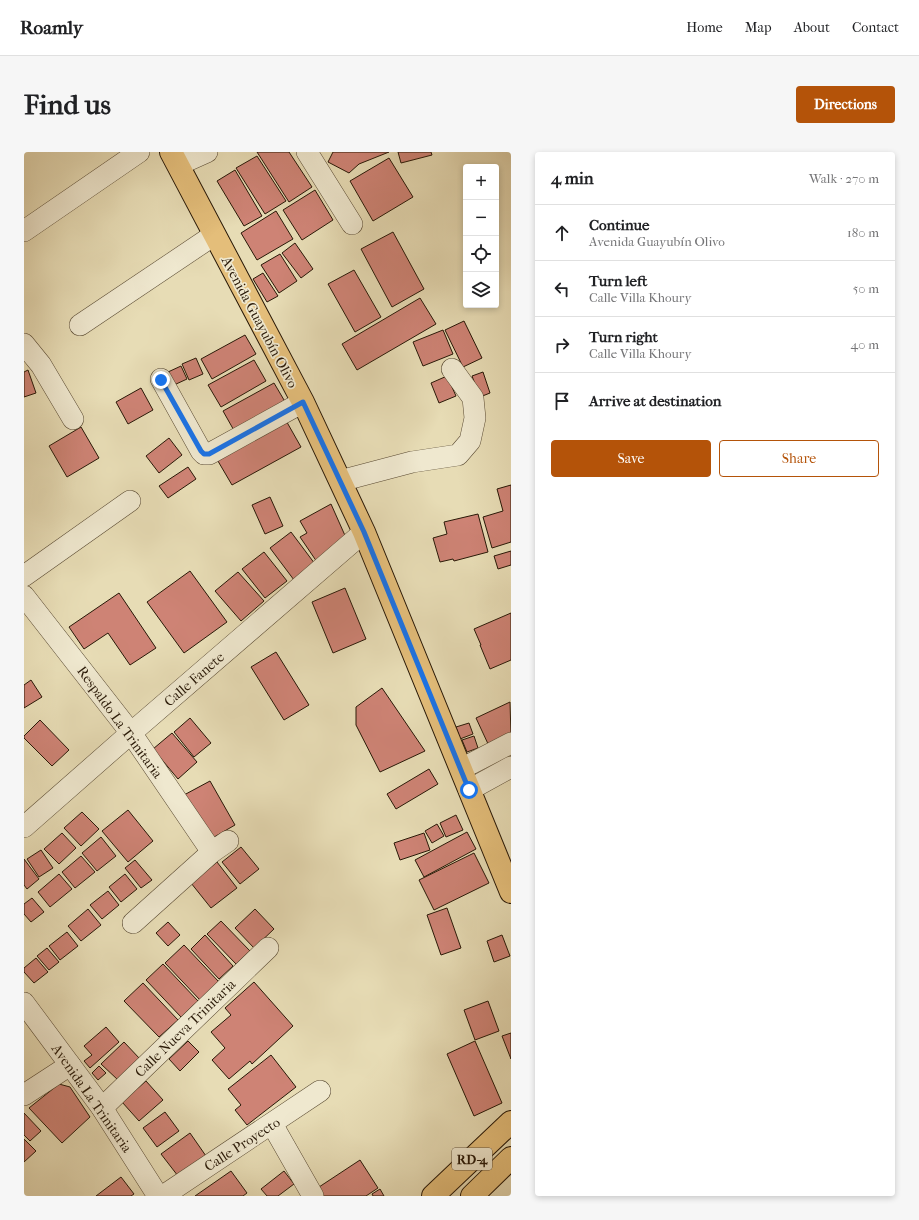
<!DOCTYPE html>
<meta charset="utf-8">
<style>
body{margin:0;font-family:"IM FELL French Canon",serif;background:#f6f6f6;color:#202124}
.controls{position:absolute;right:12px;top:12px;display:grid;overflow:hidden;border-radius:4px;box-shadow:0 2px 6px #0003}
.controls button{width:36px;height:36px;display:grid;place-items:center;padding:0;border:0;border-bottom:1px solid #e0e0e0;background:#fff;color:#202124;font:20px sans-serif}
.stop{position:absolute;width:12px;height:12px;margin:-9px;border:3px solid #1a73e8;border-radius:50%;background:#fff}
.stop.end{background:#1a73e8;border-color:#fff;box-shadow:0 1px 4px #0008}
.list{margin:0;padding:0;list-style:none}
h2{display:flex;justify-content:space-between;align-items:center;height:52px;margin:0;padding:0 16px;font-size:17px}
h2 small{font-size:13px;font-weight:400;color:#757577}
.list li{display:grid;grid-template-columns:26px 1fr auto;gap:12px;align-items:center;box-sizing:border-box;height:56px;padding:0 16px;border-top:1px solid #e0e0e0}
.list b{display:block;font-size:15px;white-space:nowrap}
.list p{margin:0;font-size:13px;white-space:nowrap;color:#757577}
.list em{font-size:13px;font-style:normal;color:#757577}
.actions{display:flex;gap:8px;padding:12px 16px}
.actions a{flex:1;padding:9px 0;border:1px solid #b45309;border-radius:4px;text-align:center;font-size:14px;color:#b45309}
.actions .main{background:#b45309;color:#fff}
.icon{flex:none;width:22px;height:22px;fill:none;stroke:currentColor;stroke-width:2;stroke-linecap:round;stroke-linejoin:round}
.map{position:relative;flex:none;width:487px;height:1044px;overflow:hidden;border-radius:4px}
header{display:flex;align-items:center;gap:24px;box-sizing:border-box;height:56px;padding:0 20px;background:#fff;border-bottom:1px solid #e0e0e0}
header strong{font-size:19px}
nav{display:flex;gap:22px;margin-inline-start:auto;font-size:14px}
.intro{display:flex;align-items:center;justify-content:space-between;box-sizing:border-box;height:96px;padding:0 24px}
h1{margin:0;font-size:28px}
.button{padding:10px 18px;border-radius:4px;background:#b45309;color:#fff;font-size:14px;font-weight:700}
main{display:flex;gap:24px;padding:0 24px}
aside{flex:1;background:#fff;border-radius:4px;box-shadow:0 2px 6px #0003}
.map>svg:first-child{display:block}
.building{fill:#ce8375;stroke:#281807}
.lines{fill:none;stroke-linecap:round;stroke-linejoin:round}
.minor-casing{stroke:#584932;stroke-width:22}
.major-casing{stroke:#281807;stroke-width:24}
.minor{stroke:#efe8cf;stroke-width:21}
.major{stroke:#e4be7a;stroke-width:22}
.route{stroke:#1a73e8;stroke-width:5}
.labels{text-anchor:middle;stroke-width:3.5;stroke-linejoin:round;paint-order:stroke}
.shield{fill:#efe8cf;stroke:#645643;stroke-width:1}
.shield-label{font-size:13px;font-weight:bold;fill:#281807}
.street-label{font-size:14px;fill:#281807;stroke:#efe8cf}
</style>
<header>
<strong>Roamly</strong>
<nav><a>Home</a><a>Map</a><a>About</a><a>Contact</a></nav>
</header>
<div class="intro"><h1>Find us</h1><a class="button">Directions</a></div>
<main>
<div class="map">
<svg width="487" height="1044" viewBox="0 0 487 1044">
<rect width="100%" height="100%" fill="#e7dcb5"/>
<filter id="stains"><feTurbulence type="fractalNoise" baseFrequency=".005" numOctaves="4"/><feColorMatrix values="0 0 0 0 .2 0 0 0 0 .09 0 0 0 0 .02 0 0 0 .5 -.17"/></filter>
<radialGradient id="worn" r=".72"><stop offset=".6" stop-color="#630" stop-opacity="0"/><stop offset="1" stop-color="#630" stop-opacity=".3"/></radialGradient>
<g class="building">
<polygon points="233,0 265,0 288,35 265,50"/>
<polygon points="309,0 365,0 335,12 325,21 304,10"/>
<polygon points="374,0 407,0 408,3 377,11"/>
<polygon points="233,4 262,49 241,62 212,16"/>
<polygon points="365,6 389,45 349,69 326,29"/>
<polygon points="211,18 238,64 220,74 193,29"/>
<polygon points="291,38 309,68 278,88 259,58"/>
<polygon points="252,59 269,87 233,108 217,81"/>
<polygon points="369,80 400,137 368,155 337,97"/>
<polygon points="271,91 289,117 277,126 258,101"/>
<polygon points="256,102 273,129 255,141 237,113"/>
<polygon points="330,118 357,165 331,180 304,132"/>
<polygon points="239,121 254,144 243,150 229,127"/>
<polygon points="396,146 412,172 333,218 318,192"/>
<polygon points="440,169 458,206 439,215 421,178"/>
<polygon points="419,178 429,202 399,214 389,190"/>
<polygon points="221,183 232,202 188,227 177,207"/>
<polygon points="172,206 179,222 165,228 158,212"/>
<polygon points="230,208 242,229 197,255 184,233"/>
<polygon points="157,214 163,227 150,233 144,220"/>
<polygon points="4,218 12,241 0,245 0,220"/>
<polygon points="459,220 466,241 456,245 448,224"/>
<polygon points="423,224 432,244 415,251 407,231"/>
<polygon points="250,231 263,253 212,282 199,259"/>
<polygon points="117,236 129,258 104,272 92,250"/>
<polygon points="260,265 277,295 208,333 191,304"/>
<polygon points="57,275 75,306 43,325 25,294"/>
<polygon points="145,286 158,303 135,321 122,304"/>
<polygon points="164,315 172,327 144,346 135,334"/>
<polygon points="487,333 487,390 468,396 459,365 479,359 473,337"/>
<polygon points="246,345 259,374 241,382 228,353"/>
<polygon points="307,352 323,388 293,410 276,385 283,381 276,369"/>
<polygon points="454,362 464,400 430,409 429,407 416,410 409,386 423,382 420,370"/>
<polygon points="267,380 291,412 270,428 246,396"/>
<polygon points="487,399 487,413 474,417 470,404"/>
<polygon points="240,400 263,429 241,446 218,417"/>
<polygon points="166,419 203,470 160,501 123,450"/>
<polygon points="214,420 240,449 217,469 191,439"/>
<polygon points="321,436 342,487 309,501 288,450"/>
<polygon points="95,441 132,496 106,513 84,481 60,497 45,475"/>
<polygon points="487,461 487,508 466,517 456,493 457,493 450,477"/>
<polygon points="252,500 285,553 260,568 227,515"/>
<polygon points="7,528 18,545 0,556 0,533"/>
<polygon points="358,536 401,599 356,620 332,573 332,555"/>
<polygon points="486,550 487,584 465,594 452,566"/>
<polygon points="166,566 187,591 170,605 150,580"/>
<polygon points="16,568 45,598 28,614 0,586 0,584"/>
<polygon points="445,571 449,582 436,587 432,575"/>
<polygon points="148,581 173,610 154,627 129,597"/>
<polygon points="450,584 454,596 443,600 438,588"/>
<polygon points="405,617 414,632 372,657 363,642"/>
<polygon points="186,629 211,673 185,688 160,643"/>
<polygon points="104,658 129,689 104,710 78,679"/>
<polygon points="58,660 75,677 57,694 40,676"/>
<polygon points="432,663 439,678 422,685 416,671"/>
<polygon points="413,672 420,684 408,691 401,679"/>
<polygon points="443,680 452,697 400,725 391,708"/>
<polygon points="38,681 52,696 35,712 20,697"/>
<polygon points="400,681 406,698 376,708 370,691"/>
<polygon points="77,685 92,704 73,719 58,701"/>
<polygon points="217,695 235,717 216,732 198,710"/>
<polygon points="17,698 29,716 15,725 3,707"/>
<polygon points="450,701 465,731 410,758 395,728"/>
<polygon points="57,704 71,720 51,736 38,720"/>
<polygon points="0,707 15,727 3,737 0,733"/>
<polygon points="111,708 128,728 117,736 101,716"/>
<polygon points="193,710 213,736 187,756 167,731"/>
<polygon points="35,722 48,737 26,755 14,740"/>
<polygon points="101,722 113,737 97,750 85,735"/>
<polygon points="84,739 95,753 78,767 66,753"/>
<polygon points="8,746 20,760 7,770 0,762 0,752"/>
<polygon points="423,756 437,796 417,803 403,763"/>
<polygon points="64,757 77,773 57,789 44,774"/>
<polygon points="231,757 250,777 230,796 211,776"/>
<polygon points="197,769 226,799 212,812 183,782"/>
<polygon points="144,770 156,783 144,794 132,781"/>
<polygon points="43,780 54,794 36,808 25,794"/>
<polygon points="181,783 209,814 195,827 167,797"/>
<polygon points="478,783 486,804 470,810 463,789"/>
<polygon points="160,793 195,830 176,848 141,811"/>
<polygon points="23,796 35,810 25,818 13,804"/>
<polygon points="12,806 24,820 10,831 0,820 0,816"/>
<polygon points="139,812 174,849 157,865 122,828"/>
<polygon points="230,830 269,874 228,912 226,909 205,927 188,908 201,896 187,880 207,863 201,856"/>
<polygon points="119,831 154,868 135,885 100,849"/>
<polygon points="464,849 475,879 451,888 440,858"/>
<polygon points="82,875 95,890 66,916 60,909 68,903 60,894"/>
<polygon points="487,881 487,907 478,884"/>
<polygon points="164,889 175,900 156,919 145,907"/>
<polygon points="451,889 478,951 450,964 423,902"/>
<polygon points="100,890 116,907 94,928 77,912"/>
<polygon points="247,903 272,935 223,973 211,958 217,953 204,937"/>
<polygon points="75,914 82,921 74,928 68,921"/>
<polygon points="122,929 139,948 115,969 98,950"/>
<polygon points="35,932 46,935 66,965 38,991 5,956"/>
<polygon points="141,960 155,979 133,995 119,976"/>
<polygon points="0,961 17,979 6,989 0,983"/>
<polygon points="166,981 182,1004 154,1024 137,1002"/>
<polygon points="0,987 12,999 0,1010"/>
<polygon points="336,1008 354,1036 342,1044 296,1044 292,1037"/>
<polygon points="207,1019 223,1041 219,1044 171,1044"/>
<polygon points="260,1019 270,1032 254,1044 243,1044 237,1037"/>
<polygon points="97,1025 110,1042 107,1044 72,1044"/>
<polygon points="356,1037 360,1044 349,1044 348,1042"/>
</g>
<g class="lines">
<g class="minor-casing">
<g id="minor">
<polyline points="283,0 328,72"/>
<polyline points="154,13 183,0"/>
<polyline points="0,79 115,0"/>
<polyline points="56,173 190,83"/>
<polyline points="0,192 17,213 49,267"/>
<polyline points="137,227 177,299 180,302 185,302 279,250"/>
<polyline points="316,329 388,310 434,303 446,289 451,266 449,246 428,217"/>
<polyline points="0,424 106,349"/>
<polyline points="0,444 107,581 188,700"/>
<polyline points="437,617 487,591"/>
<polyline points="445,638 487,615"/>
<polyline points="0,675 107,581 340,380"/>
<polyline points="109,771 188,700 204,689"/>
<polyline points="0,851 78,956 134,1044"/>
<polyline points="0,943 46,913"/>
<polyline points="78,956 244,796"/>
<polyline points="248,972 289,1044"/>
<polyline points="139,1044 296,939"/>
</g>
</g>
<g class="major-casing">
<g id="major">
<polyline points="147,0 279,250 340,380 487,740"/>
<polyline points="409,1044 487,970"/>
<polyline points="448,1044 487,1006"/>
</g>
</g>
<use href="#minor" class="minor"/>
<use href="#major" class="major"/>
</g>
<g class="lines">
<polyline class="route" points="137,228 177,299 180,302 185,302 279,250 340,380 445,638"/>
</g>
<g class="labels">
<rect class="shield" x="428" y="996" width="40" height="22" rx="3"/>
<g class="shield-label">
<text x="448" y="1012">RD-4</text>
</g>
<g class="street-label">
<text transform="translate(236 170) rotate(62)" y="5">Avenida Guayubín Olivo</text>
<text transform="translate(170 527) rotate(-41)" y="5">Calle Fanete</text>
<text transform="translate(96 570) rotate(54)" y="5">Respaldo La Trinitaria</text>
<text transform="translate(161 876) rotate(-44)" y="5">Calle Nueva Trinitaria</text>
<text transform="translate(68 946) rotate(55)" y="5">Avenida La Trinitaria</text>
<text transform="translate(218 992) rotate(-33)" y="5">Calle Proyecto</text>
</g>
</g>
<rect width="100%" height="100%" filter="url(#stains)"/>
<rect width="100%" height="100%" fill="url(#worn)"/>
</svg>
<div class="controls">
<button>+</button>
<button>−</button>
<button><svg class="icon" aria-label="locate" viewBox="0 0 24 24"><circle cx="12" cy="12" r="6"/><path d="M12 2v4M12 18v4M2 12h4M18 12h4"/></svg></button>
<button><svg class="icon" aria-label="layers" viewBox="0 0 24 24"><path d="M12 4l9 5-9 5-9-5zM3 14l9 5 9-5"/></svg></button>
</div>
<div class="stop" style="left:445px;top:638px"></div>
<div class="stop end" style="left:137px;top:228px"></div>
</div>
<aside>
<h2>4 min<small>Walk · 270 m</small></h2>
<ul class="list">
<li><svg class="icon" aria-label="ahead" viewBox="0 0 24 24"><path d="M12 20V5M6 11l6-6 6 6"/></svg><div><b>Continue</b><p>Avenida Guayubín Olivo</p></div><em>180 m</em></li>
<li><svg class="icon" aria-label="left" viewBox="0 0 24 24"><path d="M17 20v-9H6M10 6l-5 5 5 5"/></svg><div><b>Turn left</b><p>Calle Villa Khoury</p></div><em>50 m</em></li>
<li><svg class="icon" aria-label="right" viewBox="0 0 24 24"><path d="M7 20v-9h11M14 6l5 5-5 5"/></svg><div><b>Turn right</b><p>Calle Villa Khoury</p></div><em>40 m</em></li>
<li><svg class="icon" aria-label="arrive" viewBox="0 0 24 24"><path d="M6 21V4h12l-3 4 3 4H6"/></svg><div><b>Arrive at destination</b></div></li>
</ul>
<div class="actions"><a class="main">Save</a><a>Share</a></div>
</aside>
</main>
